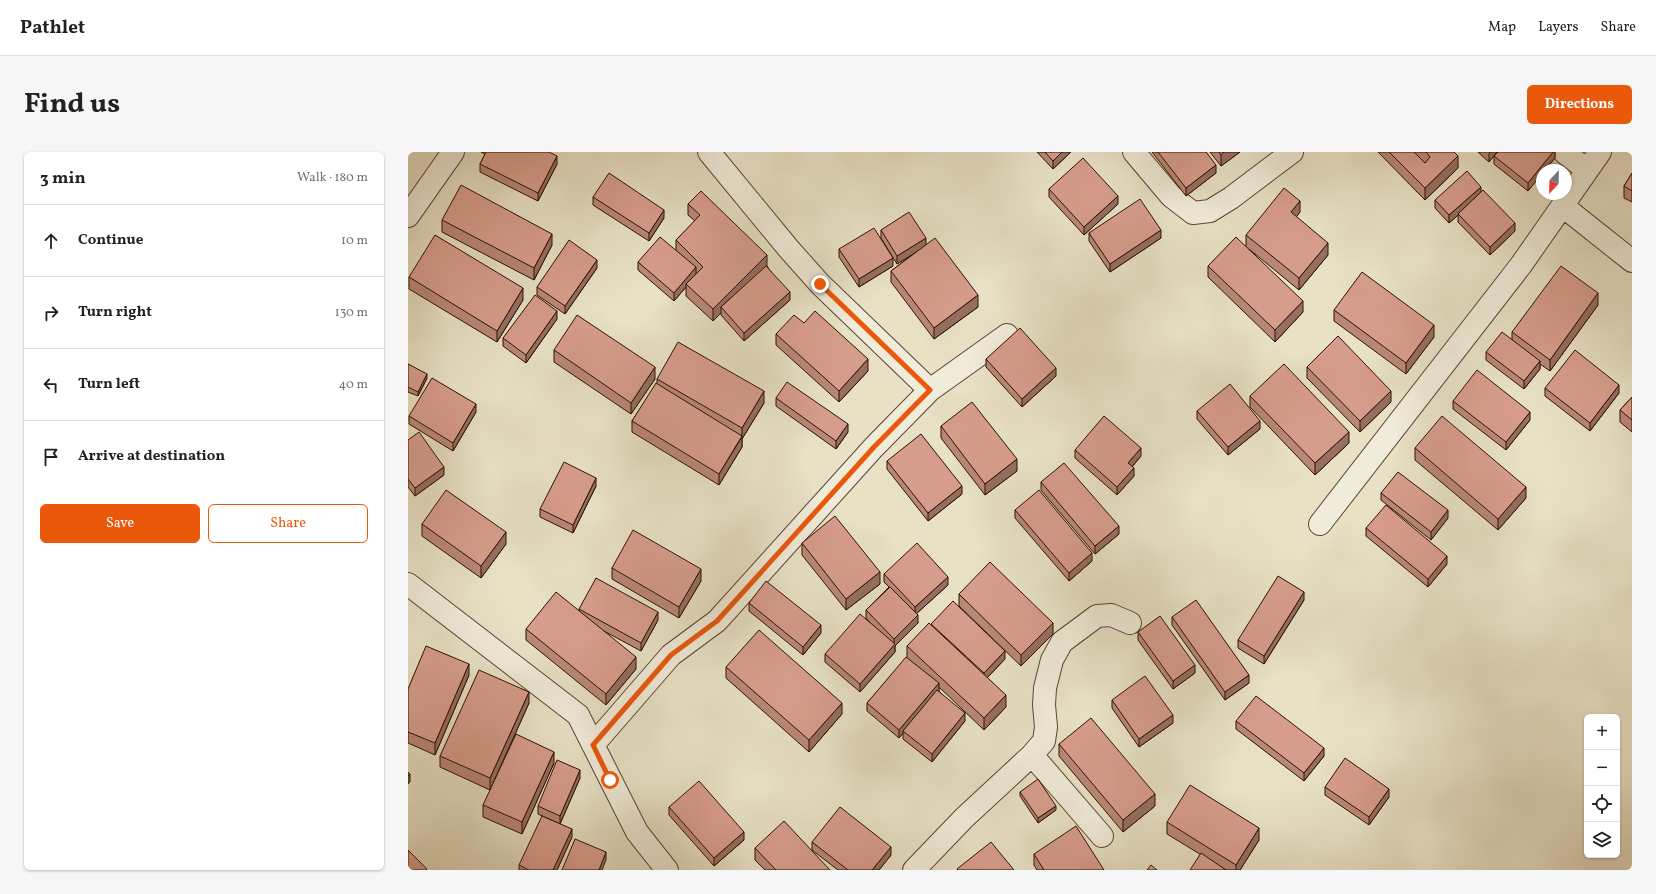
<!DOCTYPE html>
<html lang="en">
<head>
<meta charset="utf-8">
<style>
	:root { --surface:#fff; --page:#f6f6f6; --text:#202124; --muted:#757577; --line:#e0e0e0; --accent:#ea580c }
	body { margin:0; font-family:Vollkorn,serif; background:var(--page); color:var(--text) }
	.controls { position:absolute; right:12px; bottom:12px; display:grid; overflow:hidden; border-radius:6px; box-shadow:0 1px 3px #0004 }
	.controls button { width:36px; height:36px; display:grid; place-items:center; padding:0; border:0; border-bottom:1px solid var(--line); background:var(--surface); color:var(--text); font:20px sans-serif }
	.compass { position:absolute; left:1128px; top:12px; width:36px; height:36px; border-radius:50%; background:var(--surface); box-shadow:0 1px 3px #0004; rotate:202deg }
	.stop { position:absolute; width:12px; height:12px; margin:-9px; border:3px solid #ea580c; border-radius:50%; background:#fff }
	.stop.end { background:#ea580c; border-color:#fff; box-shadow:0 1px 4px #0008 }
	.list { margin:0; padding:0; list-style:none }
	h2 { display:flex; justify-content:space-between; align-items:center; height:52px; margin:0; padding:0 16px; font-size:17px }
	h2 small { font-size:13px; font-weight:400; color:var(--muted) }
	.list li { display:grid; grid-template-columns:26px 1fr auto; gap:12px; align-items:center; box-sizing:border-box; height:72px; padding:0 16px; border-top:1px solid var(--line) }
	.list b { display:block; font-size:15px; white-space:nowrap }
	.list em { font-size:13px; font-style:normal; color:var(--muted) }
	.actions { display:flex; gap:8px; padding:12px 16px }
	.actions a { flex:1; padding:9px 0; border:1px solid var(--accent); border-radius:6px; text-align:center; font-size:14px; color:var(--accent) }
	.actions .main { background:var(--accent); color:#fff }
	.icon { flex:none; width:22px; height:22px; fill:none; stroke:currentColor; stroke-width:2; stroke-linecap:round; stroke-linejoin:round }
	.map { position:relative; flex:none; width:1224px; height:718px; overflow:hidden; border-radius:6px }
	header { display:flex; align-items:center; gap:24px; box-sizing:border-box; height:56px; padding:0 20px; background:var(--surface); border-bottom:1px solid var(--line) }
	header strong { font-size:19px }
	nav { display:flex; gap:22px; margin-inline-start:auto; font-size:14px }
	.intro { display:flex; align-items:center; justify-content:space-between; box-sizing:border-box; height:96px; padding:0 24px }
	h1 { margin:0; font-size:28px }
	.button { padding:10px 18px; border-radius:6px; background:var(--accent); color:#fff; font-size:14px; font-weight:700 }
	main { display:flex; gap:24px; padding:0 24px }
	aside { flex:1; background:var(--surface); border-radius:6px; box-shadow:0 1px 3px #0004 }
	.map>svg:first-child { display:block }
</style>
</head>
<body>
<header>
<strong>Pathlet</strong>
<nav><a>Map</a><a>Layers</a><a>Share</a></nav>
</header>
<div class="intro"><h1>Find us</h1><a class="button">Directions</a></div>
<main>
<aside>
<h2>3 min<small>Walk · 180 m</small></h2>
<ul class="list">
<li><svg class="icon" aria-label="ahead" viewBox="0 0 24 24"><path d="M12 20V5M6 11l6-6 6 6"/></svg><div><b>Continue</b></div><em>10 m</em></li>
<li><svg class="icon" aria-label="right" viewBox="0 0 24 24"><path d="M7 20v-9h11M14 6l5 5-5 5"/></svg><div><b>Turn right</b></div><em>130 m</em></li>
<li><svg class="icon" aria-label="left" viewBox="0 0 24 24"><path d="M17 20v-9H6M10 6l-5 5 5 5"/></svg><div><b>Turn left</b></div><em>40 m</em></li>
<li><svg class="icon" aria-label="arrive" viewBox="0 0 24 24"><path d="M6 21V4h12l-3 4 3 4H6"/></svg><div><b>Arrive at destination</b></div></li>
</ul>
<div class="actions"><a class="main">Save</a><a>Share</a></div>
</aside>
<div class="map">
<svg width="1224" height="718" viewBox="0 0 1224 718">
	<rect width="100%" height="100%" fill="#e8e1c6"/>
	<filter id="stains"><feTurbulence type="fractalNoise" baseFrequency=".005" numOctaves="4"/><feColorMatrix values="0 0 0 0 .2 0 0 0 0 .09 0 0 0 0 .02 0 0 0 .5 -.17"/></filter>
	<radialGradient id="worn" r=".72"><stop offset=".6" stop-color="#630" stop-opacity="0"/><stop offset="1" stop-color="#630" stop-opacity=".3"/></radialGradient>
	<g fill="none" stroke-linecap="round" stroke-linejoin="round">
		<defs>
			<path id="minor" d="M301,0l79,96 32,36 110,106
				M726,0l37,44 22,17 17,-2 21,-13 61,-46
				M1156,0l23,18
				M1156,55l68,54
				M0,64l45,-64
				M912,372l201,-259 79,-113
				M0,432l170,131 59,117 30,38
				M185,593l78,-90 46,-34 157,-174 56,-57 77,-55
				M624,603l70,81
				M506,718l50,-52 68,-63 12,-14 2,-14 -2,-22 1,-17 7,-28 10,-18 35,-26 14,-1 19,8"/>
		</defs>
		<use href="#minor" stroke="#5c4432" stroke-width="24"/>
		<use href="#minor" stroke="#f0ecda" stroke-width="22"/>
	</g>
	<path fill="#b98778" stroke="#2d1001" d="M73,0h68l8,12 -19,37 -58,-29v-8l5,-10z
		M629,0h34l-18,17z
		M744,0h54l10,21 -30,23z
		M802,0h30l-19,14z
		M970,0h36l11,11 -11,-11h40l4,16 -33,32z
		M1070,0h19l-8,10z
		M1147,0v6l-10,12h-3l-14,21 -34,-27v-8z
		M1224,21v29l-8,-4v-12z
		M641,37l69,15 -34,31 -35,-38z
		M1073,41l34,38 -25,24 -32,-33v-7l-9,8 -14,-15v-8z
		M185,45l71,21 -15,23 -56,-36z
		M280,52l79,62 23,34 -46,41 -23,-26v-2l-8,8 -27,-25v-9l-12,14 -36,-31v-8l38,-12v-10l19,-19 -7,-6z
		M892,60l-4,5 32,38 -29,35 -50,-41 54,63 -28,30 -67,-65v-11l38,-20v-11z
		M34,68l110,25 -18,35 -92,-48z
		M473,78l45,15 52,62 -44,32 -43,-57v-11l24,-18 -18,11 -16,-26z
		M681,81l72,5 -51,34 -21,-31z
		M431,97l54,17 -34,21 -20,-30z
		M189,116l-32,46 -28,-19v-8z
		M1,125l114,23 -26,42 -88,-53z
		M1190,153l-48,66 -10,-7v5l-16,20 -38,-29v-8l26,-12v-8z
		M926,158l100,27 -28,37 -72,-53z
		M149,167l-31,44 -23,-17v-8z
		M396,171l64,48 -29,31 -63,-57v-11z
		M146,198l101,29 -24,35 -77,-52z
		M578,207l70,17 -34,31 -36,-40z
		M0,212l19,14 -9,18 -10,-4z
		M899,215l84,35 -31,30 -53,-54z
		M249,227l107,24 -22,36v8l-23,38 -87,-53v-11l25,-38z
		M1137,236l74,5 -29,38 -45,-35z
		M842,244l99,47 -34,32 -65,-68z
		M1224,245v35l-12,-10v-12z
		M368,246l72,34 -12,17 -60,-43z
		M1045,249l77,19 -24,30 -53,-41z
		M789,259l63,18 -32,26 -31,-36z
		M68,260l-23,39 -44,-27v-8z
		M533,274l76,45 -32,24 -44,-57z
		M0,288l36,35 -29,21 -7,-9z
		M1007,296l111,50 -28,32 -83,-70z
		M667,298l66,6 -9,11 2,9 -17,19 -42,-37z
		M479,309l75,33 -34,27 -41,-52z
		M633,330l78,52 -24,20 -54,-64z
		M188,334l-23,47 -33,-16v-8z
		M973,341l67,25 -17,22 -50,-40z
		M607,358l77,51 -23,20 -54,-63z
		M14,372l84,20 -25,34 -59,-42z
		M958,376l81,36 -19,23 -62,-51z
		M394,391l78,41 -34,26 -44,-55z
		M204,416l89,13 -22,37 -67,-39z
		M476,422l64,11 -32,29 2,9 -23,23v6l-35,40 -35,-30v-8l46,-30 -5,-6v-8l23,-23 -5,-5z
		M551,442l94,40 -32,32 -62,-60z
		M896,448l-40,64 -26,-16v-8z
		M341,451l72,30 -18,22 -54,-44z
		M171,457l79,11 -17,31 -39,-21 34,39 -30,36 -80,-65v-11l53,-18z
		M764,465l77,66 -24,17 -53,-75z
		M523,472l74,35 -18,19 19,29 -22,23 -45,-43v4l26,30 -33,41 -29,-23v-6l-4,5 -32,-27v-8l40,-46v-11l24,-21z
		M730,480l57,41 -22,16 -35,-49z
		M318,515l116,47 -33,38 -83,-74z
		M61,523l-34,80 -27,-12v-54z
		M704,548l61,23 -34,24 -27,-39z
		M121,551l-39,87 -50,-23v-11z
		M828,569l88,35 -20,25 -68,-52z
		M651,592l96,62 -32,26 -64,-76z
		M146,611l-32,71 -39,-17v-12z
		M172,626l-20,46 -22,-10v-8z
		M917,635l64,10 -20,28 -44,-30z
		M612,640l36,18 -18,13 -18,-27z
		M261,655l75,33 -30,26 -45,-51z
		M759,670l92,18 -19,30h-14l-59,-36z
		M164,685l-15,33h-38v-5z
		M404,690l79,13 -12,15h-41l-26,-20z
		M347,696l75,22h-65l-10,-10z
		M626,702l70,16h-67l-3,-5z"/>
	<path fill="#966e62" stroke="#2d1001" d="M654,0h9l-18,17v-8z
		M816,0h16l-19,14v-11z
		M1082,0h7l-8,10v-8z
		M1145,0h2v6l-10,12h-3v4l-14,17v-8z
		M149,4v8l-19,37v-8z
		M1050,4v12l-33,32v-12z
		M808,13v8l-30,23v-8z
		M1073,35v8l-32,28v-8z
		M710,44v8l-34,31v-8z
		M892,49v11l-9,12v-12z
		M256,58v8l-15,23v-8z
		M1107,71v8l-25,24v-8z
		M753,78v8l-51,34v-8z
		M144,82v11l-18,35v-12z
		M518,86v8l-29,18v-8z
		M920,91v12l-29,35v-12z
		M359,103v11l-46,41v6l-8,8v-12z
		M485,106v8l-34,21v-8z
		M189,108v8l-32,46v-8z
		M288,115v8l-10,9v3l-12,14v-8z
		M115,136v12l-26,42v-11z
		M382,140v8l-46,41v-8z
		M1190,141v12l-48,66v-11z
		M570,143v12l-44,32v-11z
		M895,149v11l-28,30v-12z
		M149,159v8l-31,44v-8z
		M1026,173v12l-28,37v-11z
		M460,207v12l-29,31v-11z
		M1132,209v8l-16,20v-8z
		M247,215v12l-24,35v-11z
		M648,216v8l-34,31v-8z
		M19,222v4l-9,18v-4z
		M1211,233v8l-29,38v-8z
		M356,239v12l-22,36v8l-23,38v-11l23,-37v-9z
		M983,239v11l-31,30v-11z
		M68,252v8l-23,39v-8z
		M1122,260v8l-24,30v-8z
		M852,269v8l-32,26v-8z
		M440,272v8l-12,17v-8z
		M941,280v11l-34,32v-12z
		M733,296v8l-13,15v-8z
		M609,307v12l-32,24v-11z
		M36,315v8l-29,21v-8z
		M726,316v8l-17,19v-8z
		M188,326v8l-23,47v-8z
		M554,334v8l-34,27v-8z
		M1118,335v11l-28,32v-11z
		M1040,358v8l-17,22v-8z
		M711,374v8l-24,20v-8z
		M98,380v12l-25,34v-12z
		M684,401v8l-23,20v-8z
		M1039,404v8l-19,23v-8z
		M293,417v12l-22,37v-11z
		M472,420v12l-34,26v-11z
		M540,425v8l-33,30v-8z
		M896,440v8l-40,64v-8z
		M250,460v8l-17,31v-8z
		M510,463v8l-23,23v6l-35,40v-8l34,-39v-6z
		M645,471v11l-32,32v-11z
		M413,473v8l-18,22v-8z
		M597,499v8l-21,22v-8z
		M228,505v12l-30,36v-11z
		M61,512v11l-34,80v-12z
		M787,513v8l-22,16v-8z
		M841,523v8l-24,17v-8z
		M531,531v8l-36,40v2l-4,5v-8z
		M121,540v11l-39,87v-12z
		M598,543v12l-22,23v-12z
		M434,551v11l-33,38v-12z
		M557,561v8l-33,41v-8z
		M765,563v8l-34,24v-8z
		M916,596v8l-20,25v-8z
		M146,600v11l-32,71v-12z
		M172,618v8l-20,46v-8z
		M2,622v8l-2,2v-8z
		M981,637v8l-20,28v-8z
		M747,642v12l-32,26v-12z
		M648,654v4l-18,13v-5z
		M851,676v12l-19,30h-4v-5z
		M164,677v8l-15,33h-4z
		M336,680v8l-30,26v-8z
		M483,695v8l-12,15h-7z
		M198,700v8l-4,10h-3z"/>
	<path fill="#d79d8c" stroke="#2d1001" d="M78,0h63l8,4 -19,37 -58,-29z
		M637,0h17l-9,9z
		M750,0h48l10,13 -30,23z
		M811,0h5l-3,3z
		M981,0h25l11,11 5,-6 -4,-5h28l4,4 -33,32z
		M1090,0h55l-25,31 -34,-27z
		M675,6l35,38 -34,31 -35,-38z
		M1059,19l14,16 -32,28 -14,-15z
		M201,21l55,37 -15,23 -56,-36z
		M1224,21v18l-8,-5z
		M53,33l91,49 -18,34 -92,-48z
		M876,36l16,13 -9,11 37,31 -29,35 -53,-43z
		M1075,38l32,33 -25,24 -32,-33z
		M293,39l66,64 -54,54 -27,-25 17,-17 -27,-27 24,-25 -12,-11z
		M732,47l21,31 -51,34 -21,-31z
		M501,60l17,26 -29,18 -16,-26z
		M466,76l19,30 -34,21 -20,-30z
		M27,83l88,53 -26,43 -88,-54z
		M252,85l36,30 -22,26 -36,-31z
		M828,85l67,64 -28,29 -67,-64z
		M527,86l43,57 -44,33 -43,-57z
		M161,88l28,20 -32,46 -28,-19z
		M358,114l24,26 -46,41 -23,-26z
		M1153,114l37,27 -48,67 -38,-28z
		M954,120l72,53 -28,38 -72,-53z
		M127,143l22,16 -31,44 -23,-17z
		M407,159l53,48 -29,32 -63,-57 18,-19 10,8z
		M169,163l78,52 -24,36 -77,-53z
		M612,176l36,40 -34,31 -36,-40z
		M1094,180l38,29 -16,20 -38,-29z
		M930,184l53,55 -31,30 -53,-54z
		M270,190l86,49 -22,37 -85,-49z
		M1167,198l44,35 -29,38 -45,-35z
		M0,212l19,10 -9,18 -10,-5z
		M876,212l65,68 -34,31 -65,-67z
		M1069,218l53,42 -24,30 -53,-41z
		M24,226l44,26 -23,39 -44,-27z
		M379,230l61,42 -12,17 -60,-43z
		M248,231l86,53 -23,38 -87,-53z
		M822,232l30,37 -32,26 -31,-36z
		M1224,245v23l-12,-10z
		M564,250l45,57 -32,25 -44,-58z
		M696,264l37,32 -13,15 6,5 -17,19 -42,-37z
		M1034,264l84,71 -28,32 -83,-71z
		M11,280l25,35 -29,21 -7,-9v-39z
		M513,282l41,52 -34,27 -41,-52z
		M156,310l32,16 -23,47 -33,-16z
		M656,311l55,63 -24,20 -54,-64z
		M990,320l50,38 -17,22 -50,-39z
		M38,338l60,42 -25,34 -59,-42z
		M631,338l53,63 -23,20 -54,-63z
		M978,353l61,51 -19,23 -62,-51z
		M427,364l45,56 -34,27 -44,-56z
		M225,378l68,39 -22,38 -67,-39z
		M509,391l31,34 -33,30 -31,-33z
		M582,410l63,61 -32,32 -62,-61z
		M870,424l26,16 -40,64 -26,-16z
		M188,426l62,34 -17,31 -62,-34z
		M358,429l55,44 -18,22 -54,-44z
		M482,435l28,28 -24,24 -28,-29z
		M148,440l80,65 -30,37 -80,-65z
		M788,448l53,75 -24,17 -53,-75z
		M545,449l52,50 -21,22 -53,-49z
		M452,462l35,30 -35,40 -35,-30z
		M752,464l35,49 -22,16 -35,-49z
		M521,471l77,72 -22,23 -77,-72z
		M351,478l83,73 -33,37 -83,-73z
		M18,494l43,18 -34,79 -27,-11v-43z
		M498,505l33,26 -40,47 -32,-27z
		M71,518l50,22 -39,86 -50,-22z
		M737,524l28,39 -34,24 -27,-39z
		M529,538l28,23 -33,41 -29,-23z
		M848,544l68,52 -20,25 -68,-52z
		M683,566l64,76 -32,26 -64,-76z
		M108,582l38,18 -32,70 -39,-17z
		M937,606l44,31 -20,28 -44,-30z
		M149,608l23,10 -20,46 -22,-10z
		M0,620l2,2 -2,2z
		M630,627l18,27 -18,12 -18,-26z
		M291,629l45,51 -30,26 -45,-51z
		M782,633l69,43 -23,37 -69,-43z
		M432,655l51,40 -19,23h-24l-36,-28z
		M134,664l30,13 -19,41h-24l-10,-5z
		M376,669l46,49h-54l-21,-22z
		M668,674l28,44h-60l-10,-16z
		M167,687l31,13 -7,18h-37z
		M583,690l23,28h-56l-1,-1z
		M0,698l19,19 -1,1h-18z
		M793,701l25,17h-36z
		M743,713l6,5h-10z"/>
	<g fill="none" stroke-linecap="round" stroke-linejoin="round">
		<path stroke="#ea580c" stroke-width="5" d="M202,628l-17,-35 78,-90 46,-34 157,-174 56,-57 -110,-106"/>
	</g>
	<rect width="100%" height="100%" filter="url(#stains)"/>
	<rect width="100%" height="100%" fill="url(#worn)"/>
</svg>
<div class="controls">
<button>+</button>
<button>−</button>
<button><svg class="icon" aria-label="locate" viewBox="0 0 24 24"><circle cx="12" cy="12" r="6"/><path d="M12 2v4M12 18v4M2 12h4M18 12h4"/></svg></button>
<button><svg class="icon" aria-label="layers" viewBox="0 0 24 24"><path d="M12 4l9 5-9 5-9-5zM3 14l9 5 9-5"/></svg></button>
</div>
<svg class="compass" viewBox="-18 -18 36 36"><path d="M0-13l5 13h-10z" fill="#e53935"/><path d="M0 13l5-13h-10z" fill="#757577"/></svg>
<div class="stop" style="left:202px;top:628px"></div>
<div class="stop end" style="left:412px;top:132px"></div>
</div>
</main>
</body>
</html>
